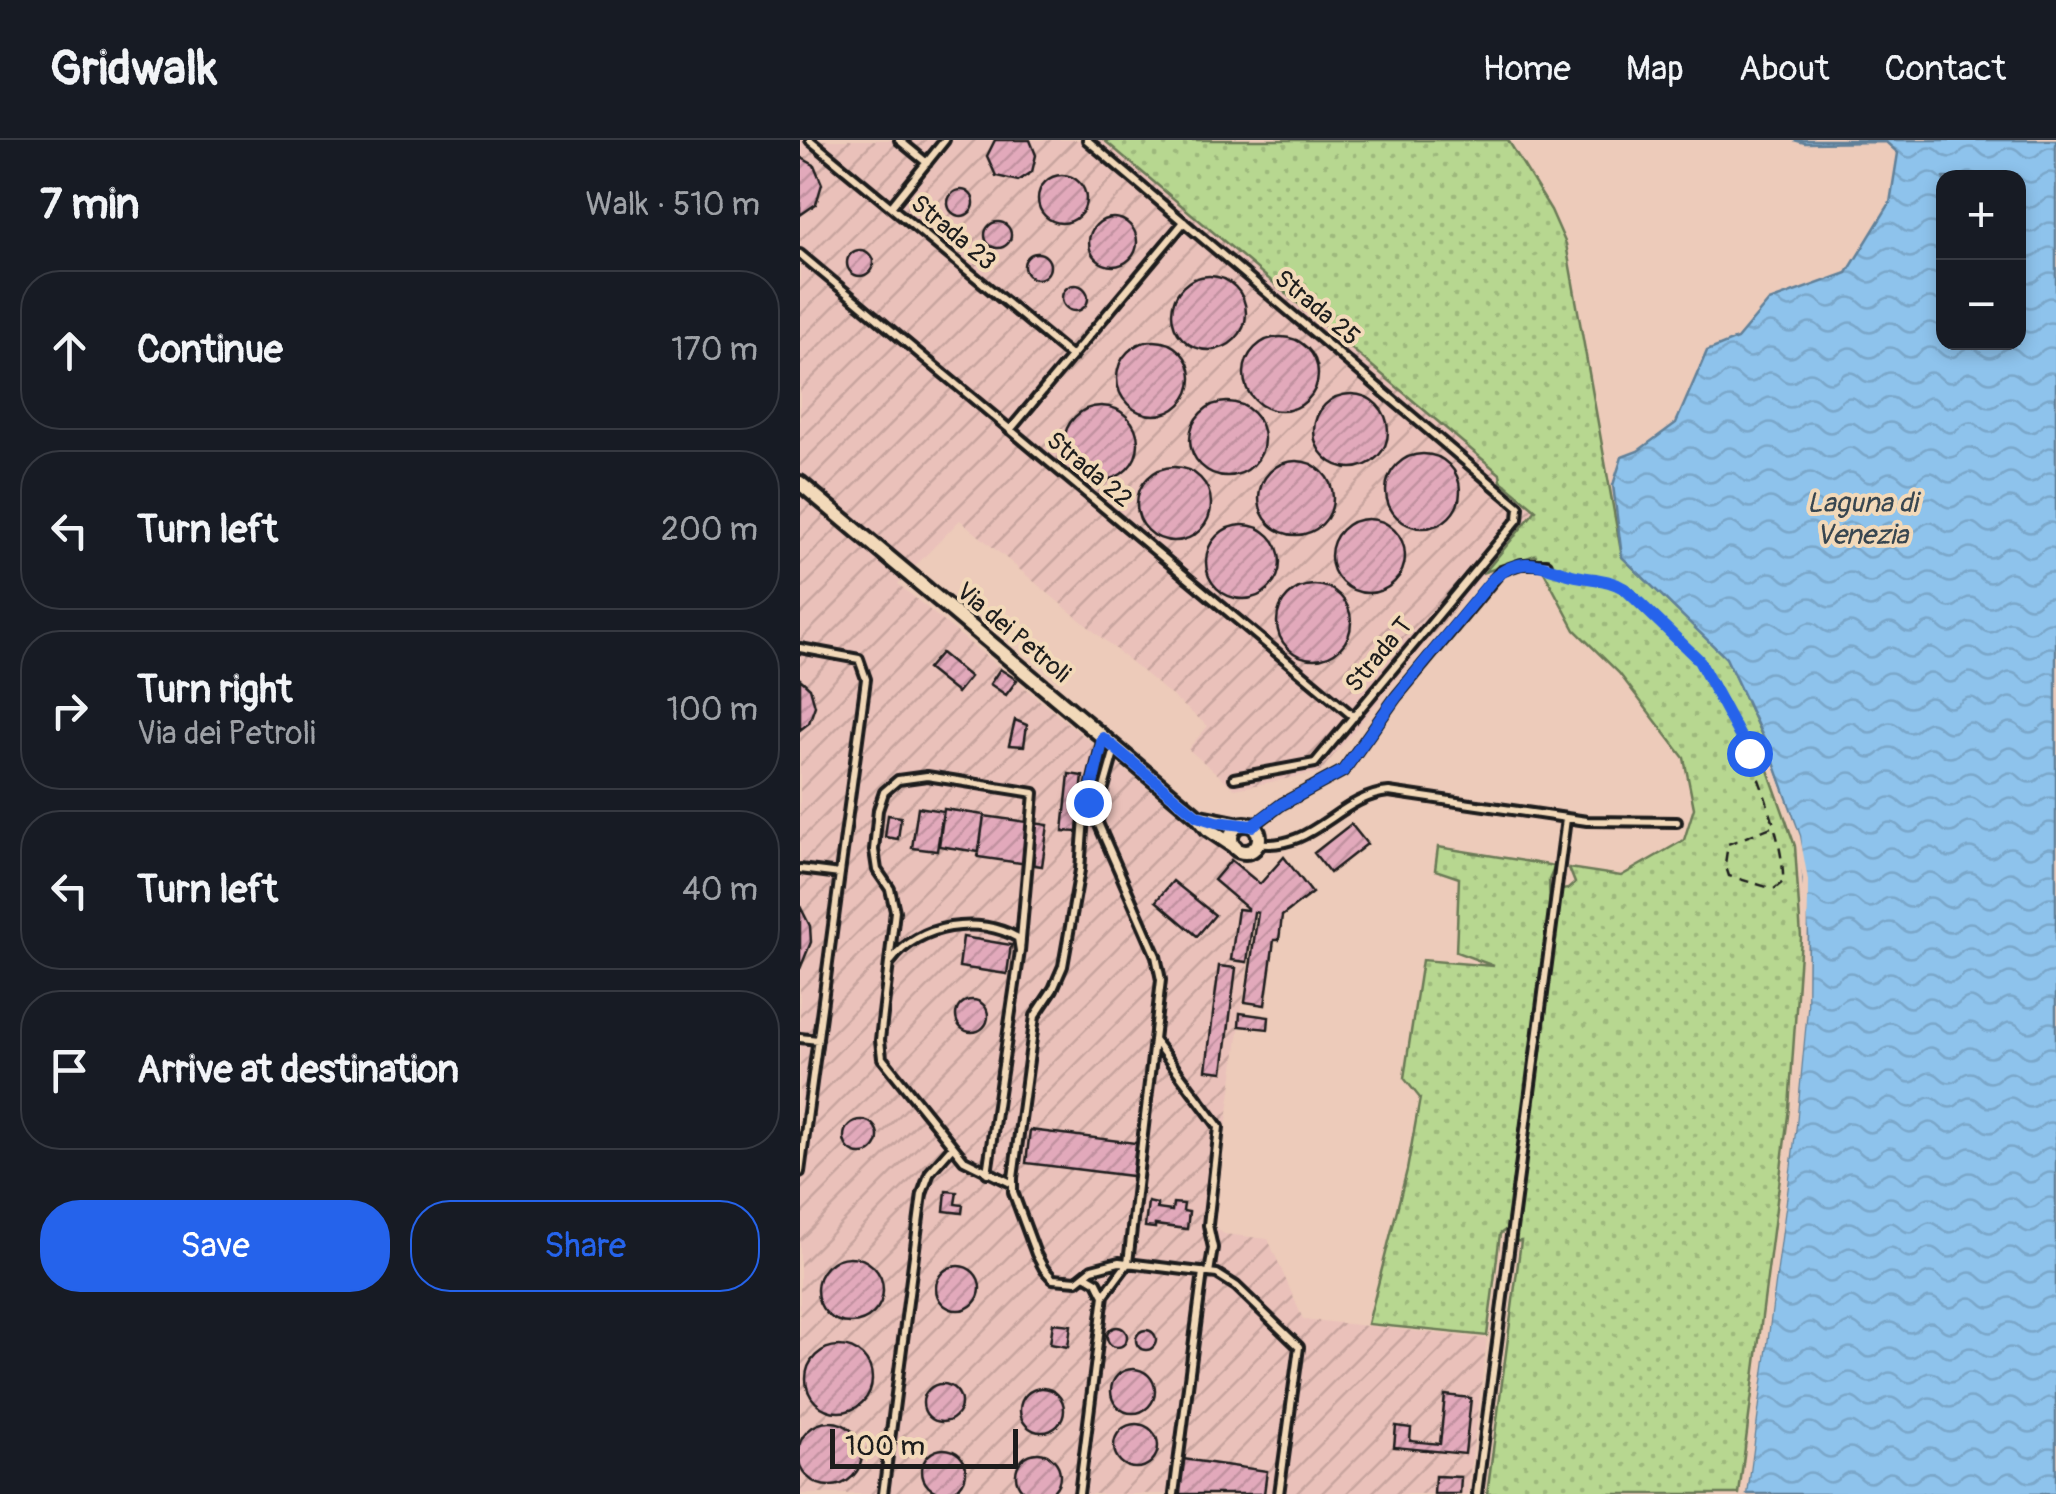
<!DOCTYPE html>
<html lang="en">
<head>
<meta charset="utf-8">
<style>
	:root { --surface:#171b24; --page:#242831; --text:#f1f3f6; --muted:#9ea1a6; --line:#363941; --accent:#2563eb }
	body { margin:0; font-family:Pangolin,sans-serif; background:var(--page); color:var(--text) }
	.controls { position:absolute; right:30px; top:30px; display:grid; overflow:hidden; border-radius:20px; box-shadow:0 5px 15px #0003 }
	.controls button { width:90px; height:90px; display:grid; place-items:center; padding:0; border:0; border-bottom:2px solid var(--line); background:var(--surface); color:var(--text); font:50px sans-serif }
	.scale { position:absolute; left:30px; bottom:25px; width:188px; box-sizing:border-box; padding-left:10px; border:5px solid #1c1c1c; border-top:0; font-size:28px; line-height:35px; white-space:nowrap; color:#1c1c1c; -webkit-text-stroke:8px #f2d9b9; paint-order:stroke }
	.stop { position:absolute; width:30px; height:30px; margin:-22px; border:8px solid #2563eb; border-radius:50%; background:#fff }
	.stop.end { background:#2563eb; border-color:#fff; box-shadow:0 2px 10px #0008 }
	.list { margin:0; padding:0; list-style:none }
	h2 { display:flex; justify-content:space-between; align-items:center; height:130px; margin:0; padding:0 40px; font-size:42px }
	h2 small { font-size:32px; font-weight:400; color:var(--muted) }
	.list li { display:grid; grid-template-columns:65px 1fr auto; gap:30px; align-items:center; box-sizing:border-box; height:160px; margin:0 20px 20px; padding:0 20px; border:2px solid var(--line); border-radius:40px }
	.list b { display:block; font-size:38px; white-space:nowrap }
	.list p { margin:0; font-size:32px; white-space:nowrap; color:var(--muted) }
	.list em { font-size:32px; font-style:normal; color:var(--muted) }
	.actions { display:flex; gap:20px; padding:30px 40px }
	.actions a { flex:1; padding:22px 0; border:2px solid var(--accent); border-radius:40px; text-align:center; font-size:35px; color:var(--accent) }
	.actions .main { background:var(--accent); color:#fff }
	.icon { flex:none; width:55px; height:55px; fill:none; stroke:currentColor; stroke-width:2; stroke-linecap:round; stroke-linejoin:round }
	.map { position:relative; flex:none; width:1256px; height:1354px; overflow:hidden }
	header { display:flex; align-items:center; gap:60px; box-sizing:border-box; height:140px; padding:0 50px; background:var(--surface); border-bottom:2px solid var(--line) }
	header strong { font-size:48px }
	nav { display:flex; gap:55px; margin-inline-start:auto; font-size:35px }
	main { display:flex }
	aside { flex:1; background:var(--surface) }
	.map>svg:first-child { display:block }
</style>
</head>
<body>
<header>
<strong>Gridwalk</strong>
<nav><a>Home</a><a>Map</a><a>About</a><a>Contact</a></nav>
</header>
<main>
<aside>
<h2>7 min<small>Walk · 510 m</small></h2>
<ul class="list">
<li><svg class="icon" aria-label="ahead" viewBox="0 0 24 24"><path d="M12 20V5M6 11l6-6 6 6"/></svg><div><b>Continue</b></div><em>170 m</em></li>
<li><svg class="icon" aria-label="left" viewBox="0 0 24 24"><path d="M17 20v-9H6M10 6l-5 5 5 5"/></svg><div><b>Turn left</b></div><em>200 m</em></li>
<li><svg class="icon" aria-label="right" viewBox="0 0 24 24"><path d="M7 20v-9h11M14 6l5 5-5 5"/></svg><div><b>Turn right</b><p>Via dei Petroli</p></div><em>100 m</em></li>
<li><svg class="icon" aria-label="left" viewBox="0 0 24 24"><path d="M17 20v-9H6M10 6l-5 5 5 5"/></svg><div><b>Turn left</b></div><em>40 m</em></li>
<li><svg class="icon" aria-label="arrive" viewBox="0 0 24 24"><path d="M6 21V4h12l-3 4 3 4H6"/></svg><div><b>Arrive at destination</b></div></li>
</ul>
<div class="actions"><a class="main">Save</a><a>Share</a></div>
</aside>
<div class="map">
<svg width="1256" height="1354" viewBox="0 0 1256 1354">
	<defs>
		<pattern id="industrial-furrows" width="10" height="10" patternUnits="userSpaceOnUse" patternTransform="scale(2.5)"><rect width="10" height="10" fill="#eac1ba"/><path d="M-1 1l2-2M0 10L10 0M9 11l2-2" fill="none" stroke="#c8a59f"/></pattern>
		<pattern id="grass-dots" width="8" height="8" patternUnits="userSpaceOnUse" patternTransform="scale(2.5)"><rect width="8" height="8" fill="#b7d790"/><path d="M2 2h.1M6 6h.1" fill="none" stroke="#9db87c" stroke-width="1.8" stroke-linecap="round"/></pattern>
		<pattern id="water-waves" width="16" height="10" patternUnits="userSpaceOnUse" patternTransform="scale(2.5)"><rect width="16" height="10" fill="#8ec3ec"/><path d="M0 5q4-4 8 0t8 0" fill="none" stroke="#7aa7ca"/></pattern>
		<pattern id="building-hatch" width="6" height="6" patternUnits="userSpaceOnUse" patternTransform="scale(2.5)"><rect width="6" height="6" fill="#e2a9bb"/><path d="M-1 1l2-2M0 6l6-6M5 7l2-2" fill="none" stroke="#c191a0"/></pattern>
	</defs>
	<rect width="100%" height="100%" fill="#edcbba"/>
	<filter id="ink" filterUnits="userSpaceOnUse"><feTurbulence type="fractalNoise" baseFrequency=".01" numOctaves="2"/><feDisplacementMap in="SourceGraphic" scale="20" xChannelSelector="R" yChannelSelector="G"/><feConvolveMatrix kernelMatrix="1 2 1 2 8 2 1 2 1" color-interpolation-filters="sRGB"/></filter>
	<g filter="url(#ink)">
		<path fill="url(#industrial-furrows)" d="M0,0h304l397,334v8l35,29 -216,261 -85,17 -47,-40 20,-23 -248,-206 -62,64 361,296 -46,345 11,9 44,5 35,80 184,20 -20,155h-667z"/>
		<path fill="url(#grass-dots)" stroke="#6a7a56" stroke-width="2.5" d="M304,0h404l43,70 15,34 56,313 104,100 37,81 -5,4 37,104 6,92 -12,170 -50,386h-252l34,-253 -7,1 47,-352 7,-1 7,-6 -6,-15 52,8 63,-36 10,-32 -10,-50 -65,-85 -44,-43 -40,-75 -50,17 51,-62 -35,-29 -1,-7z
			M638,707l117,19 -6,14 1,28 -42,320 -8,6 -13,102 -119,-12 39,-154 13,-72 -16,-20 18,-118 72,6 -38,-14 3,-74 -24,-8z"/>
		<path fill="url(#water-waves)" stroke="#608099" stroke-width="2.5" fill-rule="evenodd" d="M994,0h262v1354h-309l49,-370 11,-116 1,-73 -8,-99 -29,-82 -45,-96 -104,-101 -9,-72 9,-28 16,-6 38,-28 31,-72 30,-12 32,-38 78,-28 43,-70 8,-50 -12,-11 -81,1zM1144,38h74v164h-74z"/>
		<path fill="#edcbba" d="M963,598l37,98 8,44 -1,128 -11,116 -49,370h-5l49,-371 11,-115 1,-128 -8,-43 -36,-96z"/>
		<path fill="url(#building-hatch)" stroke="#1c1c1c" stroke-width="2.5" d="M195,0h35l6,15 -4,17 -14,9 -22,-5 -9,-20z
			M0,17l14,8 8,19 -6,20 -16,11z
			M238 59a24 24 0 1 1 48 0a24 24 0 1 1-48 0Z
			M148 63a13 13 0 1 1 26 0a13 13 0 1 1-26 0Z
			M289 102a24 24 0 1 1 48 0a24 24 0 1 1-48 0Z
			M185 95a13 13 0 1 1 26 0a13 13 0 1 1-26 0Z
			M47 123a13 13 0 1 1 26 0a13 13 0 1 1-26 0Z
			M224 126a13 13 0 1 1 26 0a13 13 0 1 1-26 0Z
			M372 173a37 37 0 1 1 74 0a37 37 0 1 1-74 0Z
			M262 158a13 13 0 1 1 26 0a13 13 0 1 1-26 0Z
			M444 234a37 37 0 1 1 74 0a37 37 0 1 1-74 0Z
			M317 238a37 37 0 1 1 74 0a37 37 0 1 1-74 0Z
			M514 291a37 37 0 1 1 74 0a37 37 0 1 1-74 0Z
			M390 299a37 37 0 1 1 74 0a37 37 0 1 1-74 0Z
			M264 303a37 37 0 1 1 74 0a37 37 0 1 1-74 0Z
			M586 351a37 37 0 1 1 74 0a37 37 0 1 1-74 0Z
			M459 358a37 37 0 1 1 74 0a37 37 0 1 1-74 0Z
			M337 364a37 37 0 1 1 74 0a37 37 0 1 1-74 0Z
			M531 416a37 37 0 1 1 74 0a37 37 0 1 1-74 0Z
			M406 422a37 37 0 1 1 74 0a37 37 0 1 1-74 0Z
			M477 482a37 37 0 1 1 74 0a37 37 0 1 1-74 0Z
			M141,513l29,24 -13,16 -30,-24z
			M200,529l17,11 -11,15 -16,-11z
			M0,539l10,9 5,18 -6,17 -9,7z
			M215,580l12,5 -3,21 -15,-1z
			M269,634l14,2 -6,56 -14,-1z
			M118,667l25,4 -6,40 -25,-3z
			M144,669l40,6 -5,37 -40,-6z
			M88,675l13,2 -3,22 -13,-2z
			M184,676l64,9 -6,41 -64,-9z
			M551,684l16,20 -37,29 -16,-20z
			M484,717l28,36 -30,23 -3,24h-5l-9,65 -20,-3 13,-89 -4,-1 -7,50 -16,-2 7,-51 9,1v-2l-33,-28 17,-20 29,24z
			M373,741l42,34 -18,21 -41,-35z
			M0,766l10,20 1,16 -11,27z
			M163,797l48,8 -4,29 -48,-7z
			M419,826l17,2 -13,104 -17,-2z
			M156 876a16 16 0 1 1 32 0a16 16 0 1 1-32 0Z
			M440,873l29,4 -1,12 -29,-3z
			M44 997a17 17 0 1 1 34 0a17 17 0 1 1-34 0Z
			M230,990l114,14 -4,33 -114,-14z
			M146,1051l11,1 -2,12 8,1 -1,8 -18,-2z
			M348,1062l9,2v5l15,2 1,-8 11,1 -1,7 6,1 -2,17 -32,-4v3l-10,-1z
			M17 1150a33 33 0 1 1 66 0a33 33 0 1 1-66 0Z
			M136 1148a22 22 0 1 1 44 0a22 22 0 1 1-44 0Z
			M253,1183l18,2 -3,22 -18,-3z
			M307 1197a10 10 0 1 1 20 0a10 10 0 1 1-20 0Z
			M336 1200a10 10 0 1 1 20 0a10 10 0 1 1-20 0Z
			M6 1239a33 33 0 1 1 66 0a33 33 0 1 1-66 0Z
			M311 1251a22 22 0 1 1 44 0a22 22 0 1 1-44 0Z
			M123 1263a19 19 0 1 1 38 0a19 19 0 1 1-38 0Z
			M220 1270a22 22 0 1 1 44 0a22 22 0 1 1-44 0Z
			M645,1255l26,3 -6,56 -71,-7 2,-21 15,2 -1,13 30,3z
			M-2 1314a32 32 0 1 1 64 0a32 32 0 1 1-64 0Z
			M314 1306a22 22 0 1 1 44 0a22 22 0 1 1-44 0Z
			M122 1331a22 22 0 1 1 44 0a22 22 0 1 1-44 0Z
			M216 1335a22 22 0 1 1 44 0a22 22 0 1 1-44 0Z
			M383,1319l84,12 -3,23h-85z
			M635,1336l26,1 -1,17h-26z"/>
		<g fill="none" stroke-linecap="round" stroke-linejoin="round">
			<defs>
				<path id="lane" d="M10,0l262,217
					M99,0l28,23
					M287,0l432,367 -1,12 -203,244 -81,15
					M91,67l54,-67
					M0,114l554,463
					M210,290l174,-208
					M0,508l59,11 7,20 -66,493
					M303,597l-19,80 -4,53 -17,96 -10,23 -18,27 -22,162v14l23,62 8,15 9,10 24,2 15,-12 27,-7 98,12 19,12 63,61 -20,147
					M453,686l29,-22 61,-33 53,-74 105,-126 20,-7h26
					M458,703c54,9 81,-47 131,-51l198,29 90,1
					M0,729l40,5
					M91,821c27,-37 89,-46 127,-23l2,13 -33,222
					M0,898l18,2
					M354,900l65,87 -11,98 5,23 -4,25
					M213,1044l-49,-24 -82,-102 -2,-18 15,-129 -5,-22 -13,-19 -3,-20 4,-40 6,-18 14,-12 29,-4 107,17 -14,158
					M285,1135l12,7 6,12
					M83,1354l39,-300 8,-22 22,-25
					M279,1354l25,-199 24,-32 33,-283 -5,-24 -58,-133 2,-21 15,-53
					M374,1354l29,-222
					M677,1354l89,-675"/>
				<path id="street" d="M0,343l397,333 11,13 27,18
					M400,677l40,8
					M431 698a14 14 0 1 1 28 0a14 14 0 1 1-28 0Z"/>
			</defs>
			<use href="#lane" stroke="#1c1c1c" stroke-width="14"/>
			<use href="#street" stroke="#1c1c1c" stroke-width="20"/>
			<path stroke="#1c1c1c" stroke-width="2.5" stroke-dasharray="10 8" stroke-linecap="butt" d="M758,429c22,10 46,7 67,20 24,23 52,45 73,70 33,40 88,172 85,223l-9,7 -45,-13 -4,-12 3,-20 46,-18"/>
			<use href="#lane" stroke="#f2d9b9" stroke-width="6"/>
			<use href="#street" stroke="#f2d9b9" stroke-width="12"/>
		</g>
	</g>
	<g fill="none" stroke-linecap="round" stroke-linejoin="round" filter="url(#ink)">
		<path stroke="#2563eb" stroke-width="12" d="M288,662l15,-64 94,78 19,6 36,4 30,-22 61,-33 53,-74 96,-117c29,-27 48,-14 80,-5 19,5 36,3 53,14l73,70 51,94"/>
	</g>
	<g text-anchor="middle" dominant-baseline="central" stroke-width="8" stroke-linejoin="round" paint-order="stroke">
		<g font-size="25" fill="#1c1c1c" stroke="#f2d9b9">
			<text transform="translate(153 93) rotate(40)">Strada 23</text>
			<text transform="translate(517 168) rotate(40)">Strada 25</text>
			<text transform="translate(289 330) rotate(40)">Strada 22</text>
			<text transform="translate(213 493) rotate(40)">Via dei Petroli</text>
			<text transform="translate(579 515) rotate(-50)">Strada T</text>
		</g>
		<g font-size="28" font-style="italic" fill="#384650" stroke="#f2d9b9">
			<text x="1062" y="363">Laguna di<tspan x="1062" dy="32">Venezia</tspan></text>
		</g>
	</g>
</svg>
<div class="controls">
<button>+</button>
<button>−</button>
</div>
<div class="scale">100 m</div>
<div class="stop" style="left:949px;top:613px"></div>
<div class="stop end" style="left:288px;top:662px"></div>
</div>
</main>
</body>
</html>
